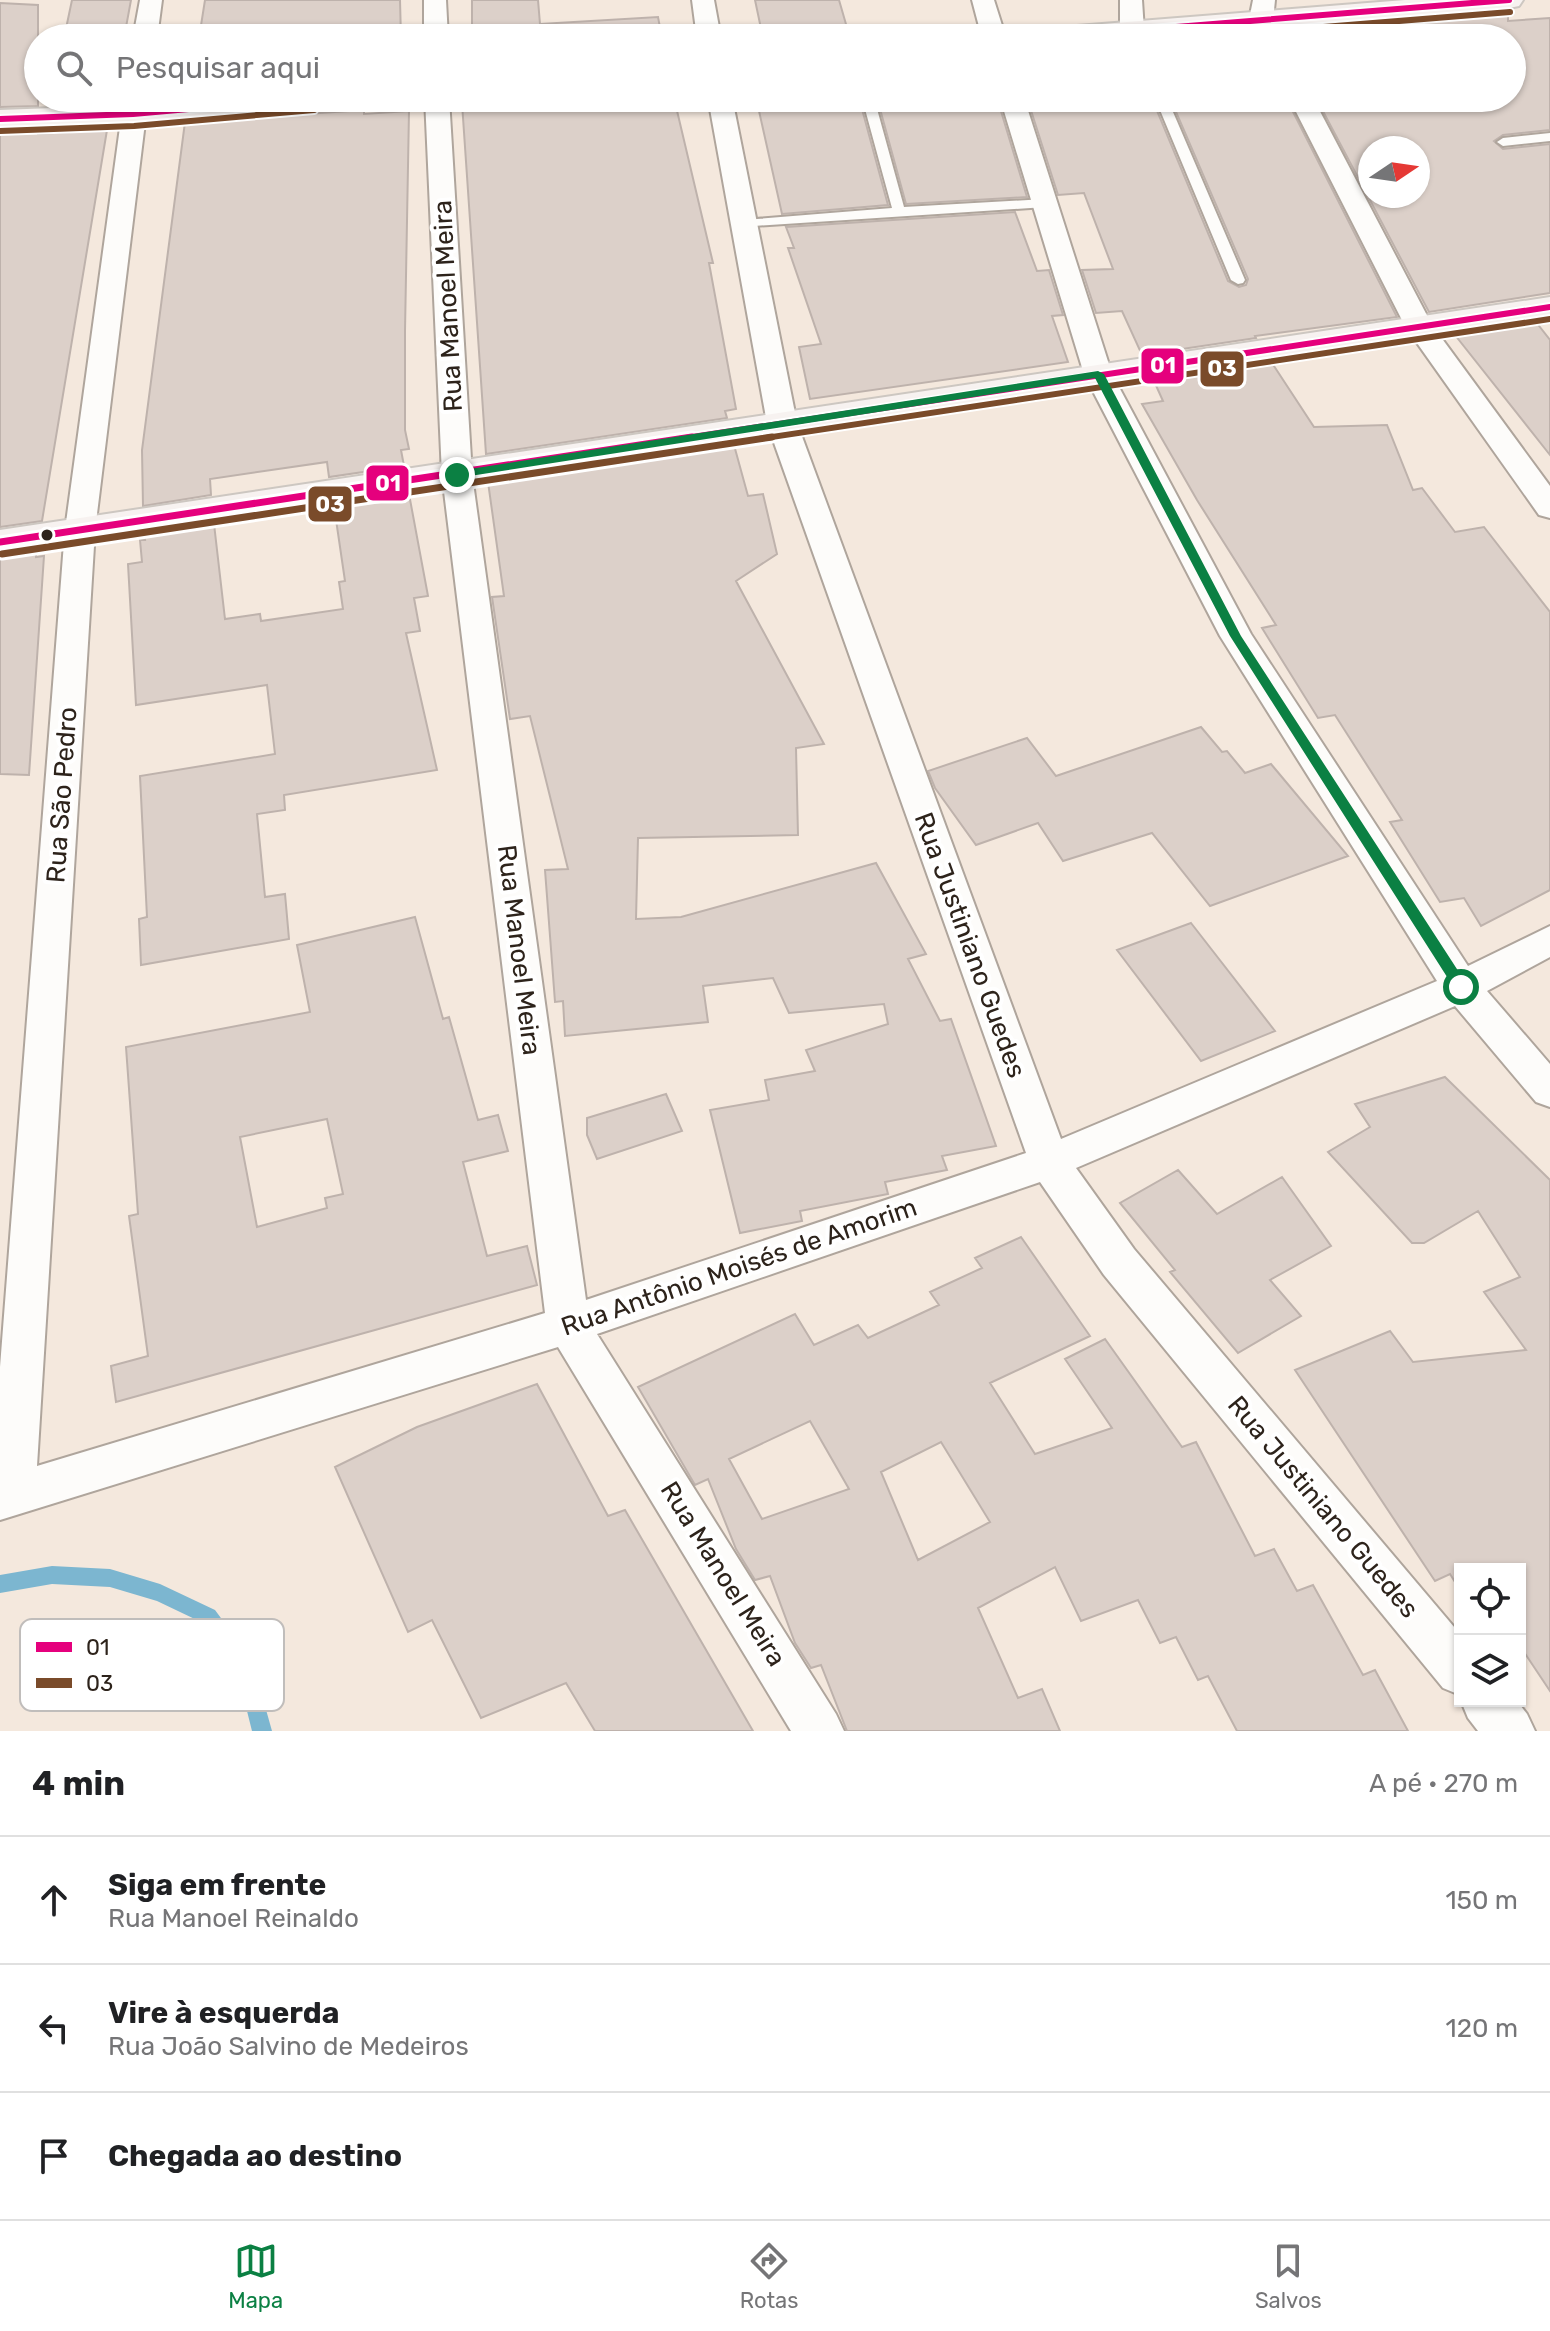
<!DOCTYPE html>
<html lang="pt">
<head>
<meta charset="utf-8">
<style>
	:root { --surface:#fff; --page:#f2f2f2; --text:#202124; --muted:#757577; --line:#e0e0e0; --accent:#0b8043 }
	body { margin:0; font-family:Rubik,sans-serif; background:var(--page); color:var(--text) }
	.controls { position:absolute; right:24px; bottom:24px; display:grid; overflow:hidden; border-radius:0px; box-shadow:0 2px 6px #0004 }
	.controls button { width:72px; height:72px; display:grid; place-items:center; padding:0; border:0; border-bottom:2px solid var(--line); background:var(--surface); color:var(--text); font:40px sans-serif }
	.compass { position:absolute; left:1358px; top:136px; width:72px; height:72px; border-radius:50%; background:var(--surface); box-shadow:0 2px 6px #0004; rotate:77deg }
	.stop { position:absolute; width:24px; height:24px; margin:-18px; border:6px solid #0b8043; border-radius:50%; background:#fff }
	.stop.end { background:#0b8043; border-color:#fff; box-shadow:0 2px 8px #0008 }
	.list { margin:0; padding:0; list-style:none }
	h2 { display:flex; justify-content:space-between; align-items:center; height:104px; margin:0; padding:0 32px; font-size:34px }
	h2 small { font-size:26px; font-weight:400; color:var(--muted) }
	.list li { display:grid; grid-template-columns:52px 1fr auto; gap:24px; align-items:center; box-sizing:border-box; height:128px; padding:0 32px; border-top:2px solid var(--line) }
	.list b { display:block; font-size:30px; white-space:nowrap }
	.list p { margin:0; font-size:26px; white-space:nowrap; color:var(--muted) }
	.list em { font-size:26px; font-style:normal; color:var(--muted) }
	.icon { flex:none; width:44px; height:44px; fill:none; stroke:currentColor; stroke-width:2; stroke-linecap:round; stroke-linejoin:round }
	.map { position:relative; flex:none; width:1550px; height:1731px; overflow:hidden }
	.search { position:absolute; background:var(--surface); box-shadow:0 2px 6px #0004; left:24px; right:24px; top:24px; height:88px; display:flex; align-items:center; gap:20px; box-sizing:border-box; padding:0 28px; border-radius:44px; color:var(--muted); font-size:30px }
	.sheet { height:488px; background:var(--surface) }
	nav { display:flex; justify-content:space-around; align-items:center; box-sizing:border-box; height:112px; border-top:2px solid var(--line); background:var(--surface); font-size:22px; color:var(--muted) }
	nav a { display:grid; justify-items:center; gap:4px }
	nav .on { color:var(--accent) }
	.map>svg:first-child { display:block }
</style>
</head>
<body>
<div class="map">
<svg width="1550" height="1731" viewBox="0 0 1550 1731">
	<rect width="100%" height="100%" fill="#f4e8dd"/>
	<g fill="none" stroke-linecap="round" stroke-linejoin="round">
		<path fill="#7cb6d0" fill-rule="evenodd" d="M52,1566l58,3 50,15 55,26 37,50 20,71h-20l-15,-60 -36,-49 -44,-21 -47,-14 -58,-3 -52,9v-18z"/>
	</g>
	<path fill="#dcd0c9" stroke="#beb2ac" stroke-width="2" fill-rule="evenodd" d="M72,0h59l-7,38h-60z
		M205,0h195l1,38h-202z
		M472,0h66l2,24 118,-7 4,21h-190z
		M755,0h84l11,38h-87z
		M0,3l38,2v101l-38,1z
		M1508,11v10l42,-3v112l-47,5 -9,6 9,8 47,-5v149l-121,19 -113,-214h196v-60h-207l-5,-10zM1370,148h48v48h-48z
		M472,98h202l39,165h-4l27,146 -11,2 2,7 -241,36 -24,-351h10z
		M777,98h82l29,107 -106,9 -25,-112 20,-2z
		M877,98h120l30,99 -121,7z
		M1027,98h121l3,7 2,-4 75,180 11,6 7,-2 2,-6 -78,-181h116l111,219 -142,19 1,2 -114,17 -20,-44 -26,2 -14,-43 31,-1 -29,-76 -26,2z
		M364,110v4l45,-3 -4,220v99l4,19 -8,1 3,16 -75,11 -2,-15 -117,17 1,16 -68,11 -1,-56 43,-328z
		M38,130v4l69,-4 -65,391 -42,6v-396z
		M1015,212l22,59 12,-1 14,45 -11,1 16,46 -258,37 -11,-52 22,-3 -33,-96h6l-8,-21z
		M1536,322l14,18v115l-95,-120z
		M1272,363l42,64 73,-2 26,65 9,-2 33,44 29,-5 66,85v278l-69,36 -17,-28 -24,4 -50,-80 12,-2 -67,-105 -17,3 -56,-90 14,-3 -79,-125 -55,-96 21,-3 -9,-20z
		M734,445l14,51 15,-2 14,60 -41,27 88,163 -28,4 2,87 -160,3 -2,81 45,-2 195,-54 50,91 -18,5 32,62 11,-2 45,127 -54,10 5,14 -62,12 3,12 -88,17 2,10 -62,12 -30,-123 59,-10 -4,-20 50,-9 -9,-21 82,-26 -4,-20 -95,9 -16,-35 -70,8 5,36 -143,14 -2,-35 -8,1 -10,-132 23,-1 -38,-153 -20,3 -18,-122 12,-1 -16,-114z
		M409,494l19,102 -14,2 6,33 -14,2 31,137 -153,25 1,15 -28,4 8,83 20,-3 4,45 -148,26 -2,-46 8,-2 -7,-141 135,-22 -8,-69 -131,20 -8,-141 14,-2 -2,-22h5l-1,-5 70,-11 11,95 35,-5 1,7 82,-12 -4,-27 6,-1 -11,-75z
		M36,551v6l8,-1 -15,219 -29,-1v-217z
		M1201,727l21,25 5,-1 18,22 26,-9 77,92 -138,50 -58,-73 -89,28 -25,-38 -62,22 -41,-57 -7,-17 99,-33 29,38z
		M415,917l28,102 6,-2 29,103 20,-5 10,36 -45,11 24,94 40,-10 10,39 -421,117 -5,-36 37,-10 -19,-140 9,-2 -12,-167 184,-35 -13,-67zM327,1119l16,75 -18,4 2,10 -70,19 -17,-90z
		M1191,923l84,108 -74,30 -84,-111z
		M1445,1077l105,103v511l-30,-45v-77h-60v21l-10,-16 -15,7 -140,-211 95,-39 23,31 113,-12 -42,-58 36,-15 -42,-66 -54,32h-12l-84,-91 42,-25 -15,-23z
		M666,1094l16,37 -85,28 -10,-24v-17z
		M1178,1170l39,44 65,-37 49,69 -61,34 31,36 -63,37 -68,-81 5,-2 -55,-67z
		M1021,1237l69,99 -100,47 45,71 77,-26 -47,-69 40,-20 77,108 14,-5 59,114 19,-7 23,42 16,-6 50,90 12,-5 33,61h-171l-29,-55 -10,4 -22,-43 -16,6 -22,-43 -57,21 -26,-54 -77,41 40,90 24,-9 18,42h-213l-26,-66 -10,3 -16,-25 -25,-67 -15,4 -19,-31 -28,-70 -13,6 -57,-98 157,-73 19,31 44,-20 10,13 71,-33 -9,-13 52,-24 -7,-10zM810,1421l39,68 -87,30 -33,-60zM941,1442l49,80 -72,38 -37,-88z
		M537,1384l71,132 17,-6 128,221h-158l-29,-48 -85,35 -49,-98 -24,12 -73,-165 82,-40z"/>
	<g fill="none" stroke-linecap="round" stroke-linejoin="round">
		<defs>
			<path id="service" d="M862,98h12l30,109 141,-8 6,4 -6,4 -306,20 -2,-3 7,-4 148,-12z
				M1155,98h12l78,182 -2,3 -5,1 -7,-4z
				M1550,133v8l-47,5 -6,-4 6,-4z"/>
			<path id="minor" d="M140,0h22l-5,38h-24z
				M424,0h22l2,38h-24z
				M692,0h22l7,38h-24z
				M972,0h22l12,38h-24z
				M1120,0h22l2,31 -4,5h-16l-4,-5z
				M1253,0h22l-2,20 9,18h-24l-9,-18z
				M124,98h24l-53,432 -58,936 508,-153 -103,-838 -17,-377h24l23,377 114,825 440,-147 -259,-730 -59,-325h24l65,325 264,716 376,-158 -217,-345 -136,-262 -84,-276h24l88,276 139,260 217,332 82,-40v31l-63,34 63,73v43l-14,-5 -81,-96 -379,162 58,81 326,385v61l-17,-7 -339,-413 -64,-93 -443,152 239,380 8,17h-53l-233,-384 -558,173v-153l65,-837z
				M1289,98h24l119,227 118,161v32l-11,-3 -134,-189z
				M1461,1701h56l10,13 8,17h-57l-10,-13z"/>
			<path id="primary" d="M1405,0h118l-4,6 -10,2 -364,30h-120l4,-6 10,-3z
				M212,98h116l-4,6 -11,3 -180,16 -133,5v-18l133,-5z
				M1550,297v20l-1550,237v-24z"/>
		</defs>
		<use href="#service" stroke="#afa59c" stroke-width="4"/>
		<use href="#minor" stroke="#afa59c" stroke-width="4"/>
		<use href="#primary" stroke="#cdc7c1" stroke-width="4"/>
		<use href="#service" fill="#fdfcfa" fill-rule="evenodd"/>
		<use href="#minor" fill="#fdfcfa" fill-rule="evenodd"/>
		<use href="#primary" fill="#f7f2f0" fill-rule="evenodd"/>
		<defs>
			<path id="bus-1-far1" d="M1039,38l470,-38
				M0,119l133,-5 180,-16
				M679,439l871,-132"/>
			<path id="bus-1" d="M0,542l692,-105"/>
			<path id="bus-2-far1" d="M1188,38l322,-26
				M0,131l134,-5 180,-16
				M759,439l791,-120"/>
			<path id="bus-2" d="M2,554l770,-117"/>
		</defs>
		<use href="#bus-1-far1" stroke="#fff" stroke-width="10"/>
		<use href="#bus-1" stroke="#fff" stroke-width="13"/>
		<use href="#bus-2-far1" stroke="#fff" stroke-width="10"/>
		<use href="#bus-2" stroke="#fff" stroke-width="13"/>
		<use href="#bus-1-far1" stroke="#e5007d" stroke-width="6"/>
		<use href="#bus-1" stroke="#e5007d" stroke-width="7"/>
		<use href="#bus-2-far1" stroke="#7a4b2a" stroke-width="6"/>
		<use href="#bus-2" stroke="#7a4b2a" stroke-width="7"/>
	</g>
	<path fill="#0b8043" d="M1098,371l6,3 137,262 225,347v8h-10l-226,-355 -135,-258 -638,100 -5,-3 5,-4z"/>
	<circle fill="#2d231b" stroke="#fff" stroke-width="3" cx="47" cy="535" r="7"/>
	<g text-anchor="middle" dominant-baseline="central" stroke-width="8" stroke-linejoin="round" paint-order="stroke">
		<g font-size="26" fill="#2d231b" stroke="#fff">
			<text transform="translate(448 306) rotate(-93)">Rua Manoel Meira</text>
			<text transform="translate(62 795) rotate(-86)">Rua São Pedro</text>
			<text transform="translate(970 945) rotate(70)">Rua Justiniano Guedes</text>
			<text transform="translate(519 950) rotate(83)">Rua Manoel Meira</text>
			<text transform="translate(739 1267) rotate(-19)">Rua Antônio Moisés de Amorim</text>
			<text transform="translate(1323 1507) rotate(50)">Rua Justiniano Guedes</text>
			<text transform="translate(723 1574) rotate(58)">Rua Manoel Meira</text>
		</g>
	</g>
	<rect x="20" y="1619" width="264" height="92" rx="12" fill="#fff" stroke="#c0bdbb" stroke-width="2"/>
	<rect x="36" y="1642" width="36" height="10" fill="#e5007d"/>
	<rect x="36" y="1678" width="36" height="10" fill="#7a4b2a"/>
	<g font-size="22" fill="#2d231b">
		<text x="86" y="1655">01</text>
		<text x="86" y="1691">03</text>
	</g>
	<g stroke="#fff" stroke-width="3">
		<rect x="1140" y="347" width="45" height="38" rx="8" fill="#e5007d"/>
		<rect x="1199" y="350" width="46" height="38" rx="8" fill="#7a4b2a"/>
		<rect x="365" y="464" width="45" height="38" rx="8" fill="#e5007d"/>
		<rect x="307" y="485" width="46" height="38" rx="8" fill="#7a4b2a"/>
	</g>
	<g font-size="22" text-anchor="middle" font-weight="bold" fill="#fff">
		<text x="1163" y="373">01</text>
		<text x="1222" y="376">03</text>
		<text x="388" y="491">01</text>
		<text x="330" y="512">03</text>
	</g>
</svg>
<div class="controls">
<button><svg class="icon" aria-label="locate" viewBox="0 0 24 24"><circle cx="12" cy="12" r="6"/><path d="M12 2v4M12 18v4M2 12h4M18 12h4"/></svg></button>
<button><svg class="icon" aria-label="layers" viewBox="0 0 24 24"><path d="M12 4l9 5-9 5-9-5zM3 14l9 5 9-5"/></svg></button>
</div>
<svg class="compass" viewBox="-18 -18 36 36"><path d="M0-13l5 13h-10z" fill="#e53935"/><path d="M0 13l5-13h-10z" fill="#757577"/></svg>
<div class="stop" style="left:1461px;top:987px"></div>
<div class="stop end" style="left:457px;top:475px"></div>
<div class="search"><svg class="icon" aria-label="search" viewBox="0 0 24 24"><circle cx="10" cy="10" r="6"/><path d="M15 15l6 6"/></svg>Pesquisar aqui</div>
</div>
<section class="sheet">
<h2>4 min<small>A pé · 270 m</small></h2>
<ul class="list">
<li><svg class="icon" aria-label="ahead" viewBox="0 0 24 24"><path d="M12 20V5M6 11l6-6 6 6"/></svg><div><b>Siga em frente</b><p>Rua Manoel Reinaldo</p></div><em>150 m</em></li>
<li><svg class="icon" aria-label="left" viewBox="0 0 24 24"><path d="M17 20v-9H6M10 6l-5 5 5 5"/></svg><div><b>Vire à esquerda</b><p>Rua João Salvino de Medeiros</p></div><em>120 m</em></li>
<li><svg class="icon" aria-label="arrive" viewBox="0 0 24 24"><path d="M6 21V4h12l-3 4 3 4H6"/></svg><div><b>Chegada ao destino</b></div></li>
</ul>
</section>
<nav>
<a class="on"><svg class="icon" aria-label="map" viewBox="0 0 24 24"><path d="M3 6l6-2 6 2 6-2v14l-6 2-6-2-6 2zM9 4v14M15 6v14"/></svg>Mapa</a>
<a><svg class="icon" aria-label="directions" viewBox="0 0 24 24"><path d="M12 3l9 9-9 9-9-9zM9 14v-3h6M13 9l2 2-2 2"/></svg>Rotas</a>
<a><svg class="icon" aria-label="saved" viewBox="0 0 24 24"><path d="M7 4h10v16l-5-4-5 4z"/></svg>Salvos</a>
</nav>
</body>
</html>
